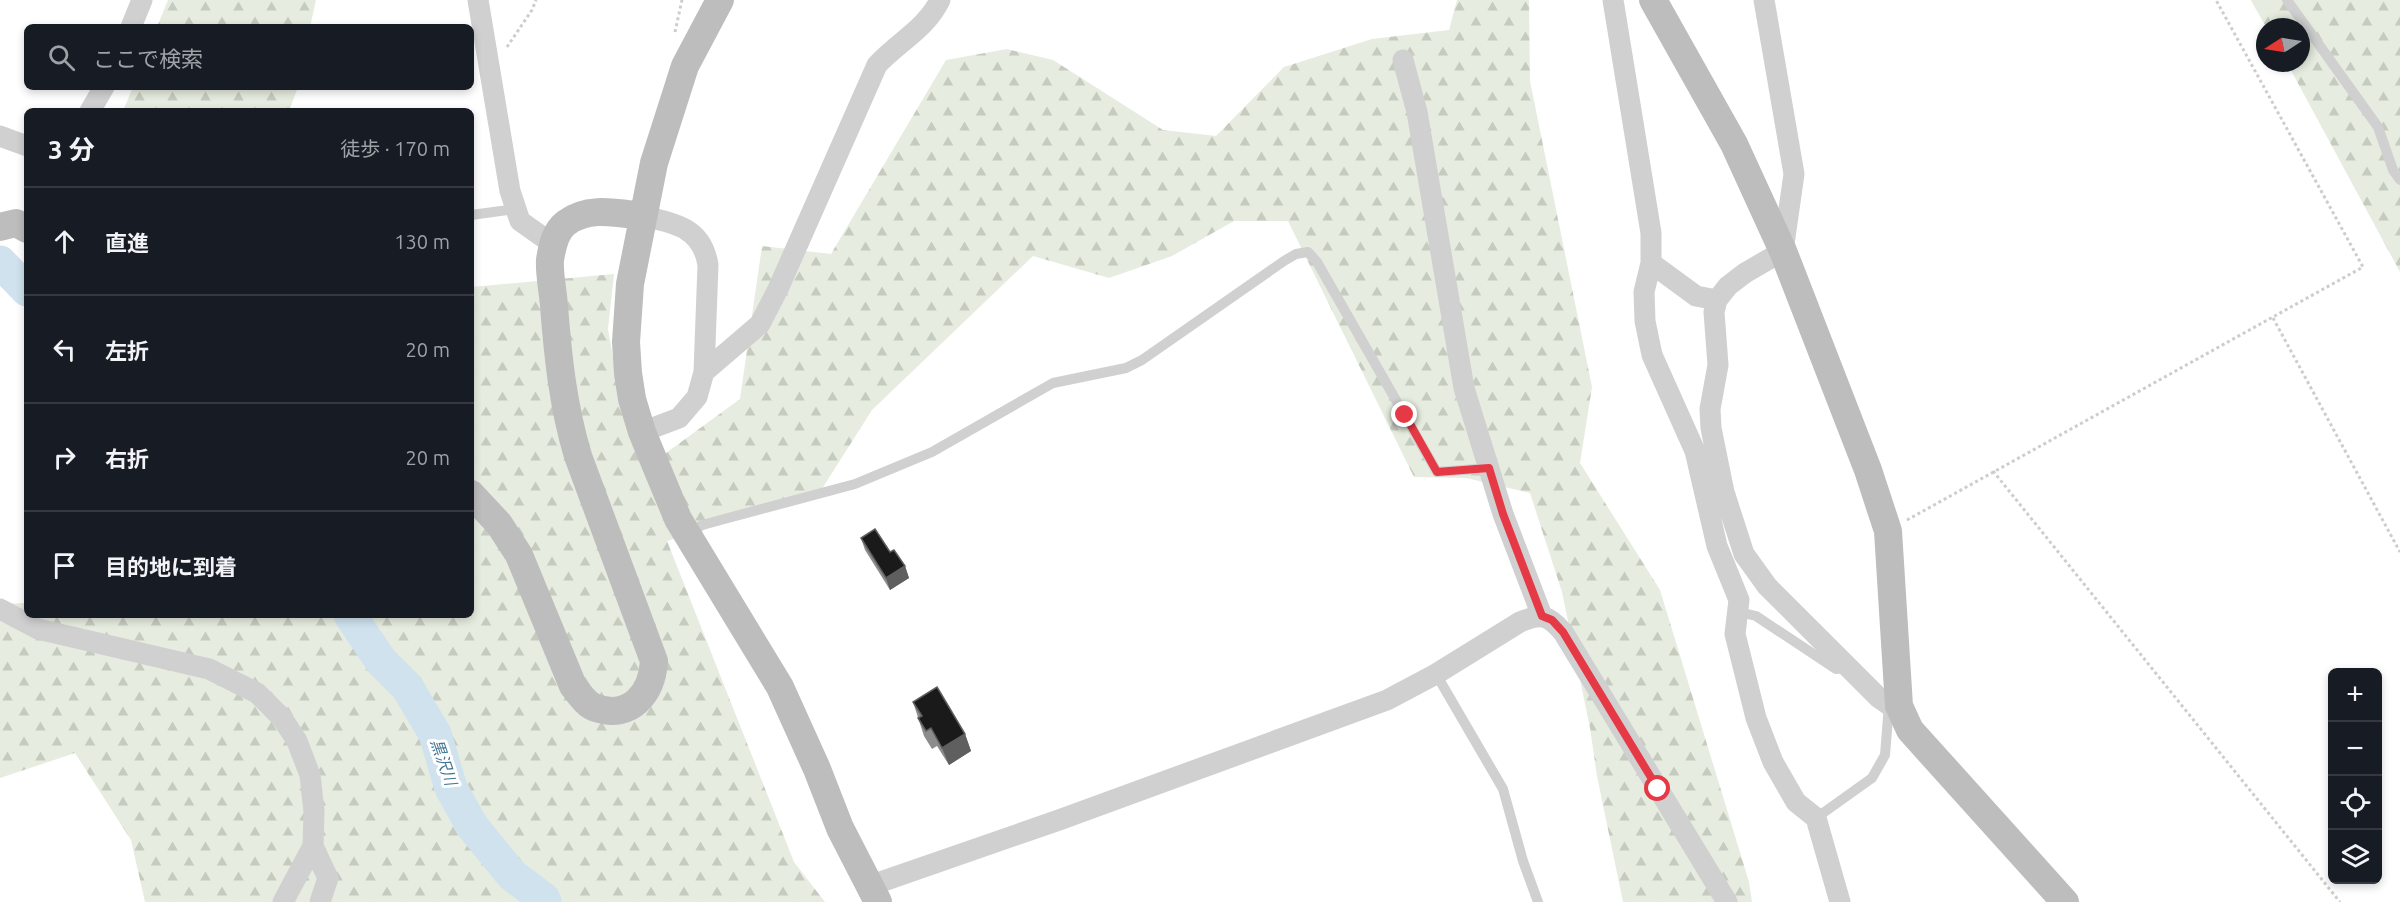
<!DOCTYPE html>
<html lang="ja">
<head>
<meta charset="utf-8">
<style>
	:root { --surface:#171b24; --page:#242831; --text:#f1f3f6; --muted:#9ea1a6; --line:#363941 }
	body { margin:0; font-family:Ubuntu,"Noto Sans JP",sans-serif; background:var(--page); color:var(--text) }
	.controls { position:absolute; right:18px; bottom:18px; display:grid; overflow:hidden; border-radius:9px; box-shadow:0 3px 9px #0003 }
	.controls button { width:54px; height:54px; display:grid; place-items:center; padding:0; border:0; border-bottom:2px solid var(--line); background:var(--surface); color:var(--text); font:30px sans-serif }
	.compass { position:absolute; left:2256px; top:18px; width:54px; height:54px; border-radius:50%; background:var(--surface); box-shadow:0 3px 9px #0003; rotate:258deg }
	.stop { position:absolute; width:18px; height:18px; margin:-14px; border:4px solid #e63946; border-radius:50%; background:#fff }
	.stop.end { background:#e63946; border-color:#fff; box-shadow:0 2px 6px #0008 }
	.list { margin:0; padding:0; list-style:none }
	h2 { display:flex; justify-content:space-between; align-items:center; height:78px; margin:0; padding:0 24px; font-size:26px }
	h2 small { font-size:20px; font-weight:400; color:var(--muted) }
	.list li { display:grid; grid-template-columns:39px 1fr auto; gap:18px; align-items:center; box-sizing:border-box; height:108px; padding:0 24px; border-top:2px solid var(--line) }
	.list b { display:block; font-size:22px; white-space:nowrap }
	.list em { font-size:20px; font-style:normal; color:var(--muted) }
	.icon { flex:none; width:33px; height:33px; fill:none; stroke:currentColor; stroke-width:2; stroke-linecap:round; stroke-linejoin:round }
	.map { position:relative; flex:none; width:2400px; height:902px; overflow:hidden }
	.search { position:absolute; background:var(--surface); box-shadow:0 3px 9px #0003; left:24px; top:24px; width:450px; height:66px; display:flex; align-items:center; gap:15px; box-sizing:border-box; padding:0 21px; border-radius:9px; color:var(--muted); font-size:22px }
	.panel { position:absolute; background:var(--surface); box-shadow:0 3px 9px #0003; left:24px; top:108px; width:450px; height:510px; border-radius:9px }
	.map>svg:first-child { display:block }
</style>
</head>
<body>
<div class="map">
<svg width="2400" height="902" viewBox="0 0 2400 902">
	<defs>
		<pattern id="forest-firs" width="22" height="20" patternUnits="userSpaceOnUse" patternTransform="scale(1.5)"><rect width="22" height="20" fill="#e6ecdf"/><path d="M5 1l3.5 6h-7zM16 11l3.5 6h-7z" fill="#c6cbc0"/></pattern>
	</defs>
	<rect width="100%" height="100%" fill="#fff"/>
	<path fill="url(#forest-firs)" d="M168,0h148l-6,27h-153z
		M1457,0h72l1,81 62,306 -12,76 80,127 89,292 3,20h-129l-26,-126 -7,-48 -28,-136 -32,-99 -64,-15 -52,-1 -126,-256h-54l-62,35 -63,22 -76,-22 -161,154 -54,85 -151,46 127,321 31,40h-680l-14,-62 -56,-87 -75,25v-174l27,-1v12h444v-328l143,-13 -6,55 11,63 47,61 74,-54 22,-153 69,8 115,-194 61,-11 46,11 110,70 53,6 68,-69 88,-28 77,-9z
		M2251,0h149v272l-113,-209h14v-36h-35z
		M133,87h165l-9,24h-166z"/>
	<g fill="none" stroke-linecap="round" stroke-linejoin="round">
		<path stroke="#cfe2ee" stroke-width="33" d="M0,262l27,28
			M350,615l31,46 26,26 28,47 16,54 21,38 40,49 32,24 1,3"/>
		<path stroke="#cdcdcd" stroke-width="3" stroke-dasharray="3 3" stroke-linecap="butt" d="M675,32l7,-32
			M507,47l25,-37 4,-10
			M2273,318l127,234
			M1993,471l347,431
			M1907,520l456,-253 -147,-267"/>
		<path stroke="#d0d0d0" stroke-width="10" d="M2287,0l91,127 15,43 7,10
			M471,215l45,-6
			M688,534l14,-9 153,-41 77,-32 121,-69 73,-15 16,-8 142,-99 12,-7 12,-2 9,10 120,210 52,-4
			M1739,612l17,4 80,53 10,-1
			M1436,674l67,115 20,72 15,41
			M1816,818l56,-40 13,-23 4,-50"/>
		<path stroke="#d0d0d0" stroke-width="21" d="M478,0l32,191 10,30 34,24
			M1613,0l38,233v30l-7,29 1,29 7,34 43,96 22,95 22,54 -4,34 21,84 17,44 23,40 20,16 24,84
			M1764,0l30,174 -11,77 -38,22 -17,13 -11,14 -3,12 4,53 -8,44 1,19 13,64 20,62 23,32 112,112 10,7 10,1
			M131,27l11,-27
			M1403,60l14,52 47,276 39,126 39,102
			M90,111l14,-24
			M0,136l27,10
			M642,216c32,7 60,11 66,49l-4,107 -7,25 -18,21 -37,14
			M1651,263l45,33 21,4
			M704,372l56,-48 18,-35 99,-224c21,-23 49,-36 63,-65
			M0,609l38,20 171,40 48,24 25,25 15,23 13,34 4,37 -1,34 15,32 -8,24
			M869,886l190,-66 328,-120 49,-26 84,-52c22,-9 28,-7 43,10l164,270
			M283,902l30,-56"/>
		<path stroke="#bdbdbd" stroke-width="28" d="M720,0l-35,66 -31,97 -24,121 -4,58 2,31 4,26 10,33 36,87 102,168 37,82 23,59 38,74
			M1653,0l81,144 49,107 85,219 20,61 11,175 11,24 155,172
			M0,227l16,-4 11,6
			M471,494l28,30 20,31 54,131c6,7 13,19 23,22 35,12 56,-15 58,-47l-76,-205c-15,-50 -20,-99 -24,-150 -1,-15 -5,-32 -4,-46 2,-13 5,-29 16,-37 22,-17 51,-10 76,-7"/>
	</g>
	<path fill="#8c8c8c" d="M861,538l29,14 15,14 4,12 -19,12 -25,-40z
		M913,702l52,32 6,17 -22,14 -12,-19 -5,3 -8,-13z"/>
	<path fill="#5f5f5f" d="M905,566l4,12 -19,12 -4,-12z
		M965,734l6,17 -22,14 -7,-17z"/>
	<path fill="#1a1a1a" stroke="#5f5f5f" stroke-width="1.5" d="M875,529l15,23 4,-2 11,16 -19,12 -25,-40z
		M937,687l28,47 -23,14 -11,-20 -5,3 -8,-13 4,-2 -9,-14z"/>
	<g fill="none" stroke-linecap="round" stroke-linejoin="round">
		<path stroke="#e63946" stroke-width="8" d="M1405,415l32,57 52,-4 14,46 39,102 10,4 11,12 95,157"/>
	</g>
	<g text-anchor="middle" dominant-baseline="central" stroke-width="6" stroke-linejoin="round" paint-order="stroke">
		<g font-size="16" font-style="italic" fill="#3f7597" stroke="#fff">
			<text transform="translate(444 762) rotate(71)">黒沢川</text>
		</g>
	</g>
</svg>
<div class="controls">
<button>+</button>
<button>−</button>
<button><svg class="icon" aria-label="locate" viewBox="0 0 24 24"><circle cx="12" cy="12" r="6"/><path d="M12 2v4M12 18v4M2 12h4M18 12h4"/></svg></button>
<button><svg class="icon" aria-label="layers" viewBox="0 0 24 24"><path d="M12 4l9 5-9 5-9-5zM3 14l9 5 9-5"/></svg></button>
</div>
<svg class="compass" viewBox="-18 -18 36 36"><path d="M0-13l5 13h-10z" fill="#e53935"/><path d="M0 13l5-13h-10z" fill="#9ea1a6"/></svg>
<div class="stop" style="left:1658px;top:789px"></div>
<div class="stop end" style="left:1405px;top:415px"></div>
<div class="search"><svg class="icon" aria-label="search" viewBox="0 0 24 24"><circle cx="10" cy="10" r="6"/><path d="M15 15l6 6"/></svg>ここで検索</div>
<section class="panel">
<h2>3 分<small>徒歩 · 170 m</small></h2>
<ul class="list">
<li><svg class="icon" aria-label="ahead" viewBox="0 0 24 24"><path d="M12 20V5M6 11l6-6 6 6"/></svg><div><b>直進</b></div><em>130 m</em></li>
<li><svg class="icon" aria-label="left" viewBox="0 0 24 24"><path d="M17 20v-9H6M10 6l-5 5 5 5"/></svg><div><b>左折</b></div><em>20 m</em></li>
<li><svg class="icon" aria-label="right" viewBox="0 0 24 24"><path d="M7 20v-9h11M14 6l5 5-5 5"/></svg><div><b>右折</b></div><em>20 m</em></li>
<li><svg class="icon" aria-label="arrive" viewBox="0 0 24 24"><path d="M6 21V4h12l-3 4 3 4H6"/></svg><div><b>目的地に到着</b></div></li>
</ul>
</section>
</div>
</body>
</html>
